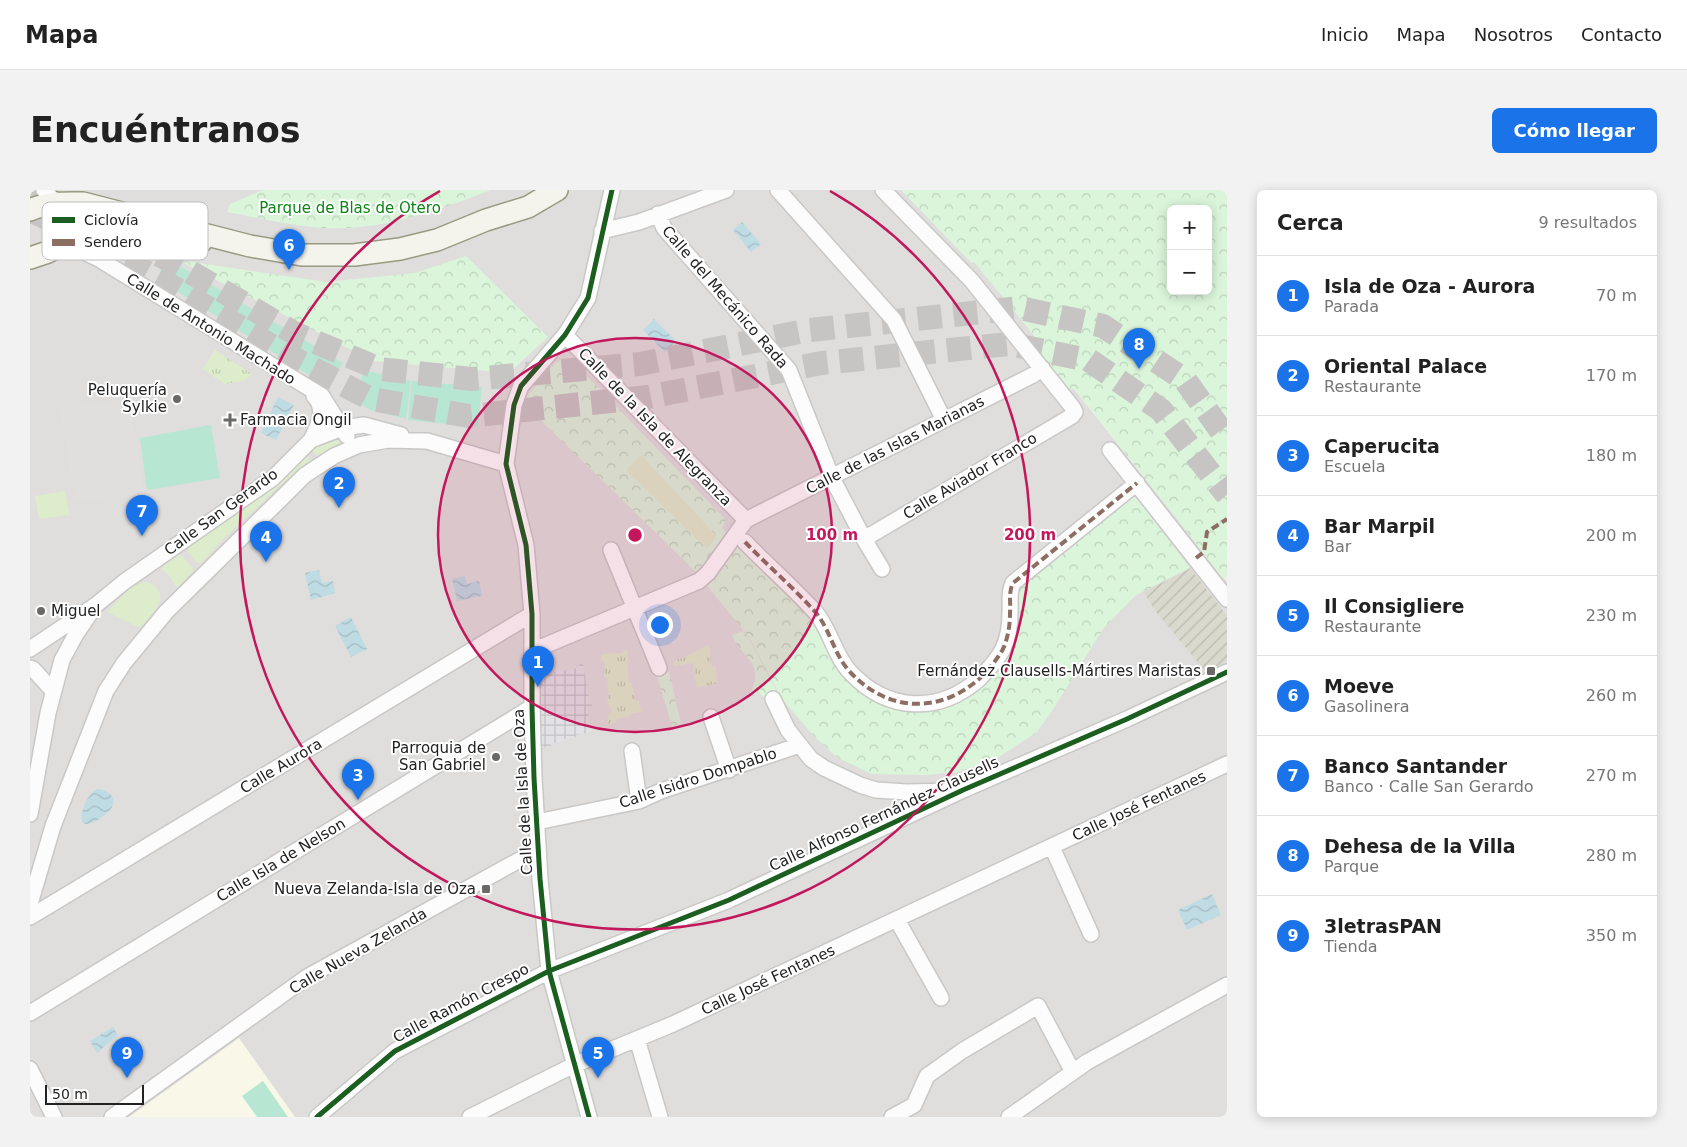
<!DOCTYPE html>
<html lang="es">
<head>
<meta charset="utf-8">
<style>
	:root { --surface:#fff; --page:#f2f2f2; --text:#222; --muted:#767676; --line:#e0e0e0; --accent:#1a73e8 }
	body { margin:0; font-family:"DejaVu Sans",sans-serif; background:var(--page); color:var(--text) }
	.controls { position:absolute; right:15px; top:15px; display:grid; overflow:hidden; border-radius:8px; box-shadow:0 2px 12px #0003 }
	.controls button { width:45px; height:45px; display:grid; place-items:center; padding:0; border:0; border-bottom:1px solid var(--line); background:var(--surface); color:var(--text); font:25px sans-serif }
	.scale { position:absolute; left:15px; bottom:12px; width:99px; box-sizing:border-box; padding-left:5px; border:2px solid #222; border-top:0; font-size:14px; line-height:18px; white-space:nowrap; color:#222; -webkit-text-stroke:4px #fff; paint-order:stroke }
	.you { position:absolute; left:629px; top:434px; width:18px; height:18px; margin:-12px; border:4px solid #fff; border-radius:50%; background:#1a73e8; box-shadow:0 0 0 8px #1a73e833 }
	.badge { display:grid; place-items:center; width:32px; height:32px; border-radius:50%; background:var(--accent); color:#fff; font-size:16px; font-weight:700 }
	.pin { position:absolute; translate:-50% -41px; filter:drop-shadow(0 1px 2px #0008) }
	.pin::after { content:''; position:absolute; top:26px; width:18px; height:15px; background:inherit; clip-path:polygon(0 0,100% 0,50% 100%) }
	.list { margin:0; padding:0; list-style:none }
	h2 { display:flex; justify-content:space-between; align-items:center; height:65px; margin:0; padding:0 20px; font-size:21px }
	h2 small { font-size:16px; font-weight:400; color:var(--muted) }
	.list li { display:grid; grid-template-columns:32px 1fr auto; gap:15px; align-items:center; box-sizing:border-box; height:80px; padding:0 20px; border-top:1px solid var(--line) }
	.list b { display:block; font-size:19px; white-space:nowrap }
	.list p { margin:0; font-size:16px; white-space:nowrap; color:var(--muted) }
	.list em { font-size:16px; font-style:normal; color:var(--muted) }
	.map { position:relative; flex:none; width:1197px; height:927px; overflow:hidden; border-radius:8px }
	header { display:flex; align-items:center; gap:30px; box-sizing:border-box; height:70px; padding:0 25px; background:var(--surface); border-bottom:1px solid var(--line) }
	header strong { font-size:24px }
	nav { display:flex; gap:28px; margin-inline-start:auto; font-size:18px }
	.intro { display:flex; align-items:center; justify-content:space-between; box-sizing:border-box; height:120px; padding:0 30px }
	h1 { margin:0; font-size:35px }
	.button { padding:12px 22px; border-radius:8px; background:var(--accent); color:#fff; font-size:18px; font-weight:700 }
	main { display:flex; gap:30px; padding:0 30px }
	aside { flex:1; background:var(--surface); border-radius:8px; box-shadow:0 2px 12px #0003 }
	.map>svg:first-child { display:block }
</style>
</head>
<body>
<header>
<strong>Mapa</strong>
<nav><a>Inicio</a><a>Mapa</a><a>Nosotros</a><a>Contacto</a></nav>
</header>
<div class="intro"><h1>Encuéntranos</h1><a class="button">Cómo llegar</a></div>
<main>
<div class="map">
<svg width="1197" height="927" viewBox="0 0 1197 927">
	<defs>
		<pattern id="construction-furrows" width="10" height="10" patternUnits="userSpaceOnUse" patternTransform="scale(1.25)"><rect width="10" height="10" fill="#d9d9cd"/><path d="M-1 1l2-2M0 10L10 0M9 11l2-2" fill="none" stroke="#babab0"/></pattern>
		<pattern id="grass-tufts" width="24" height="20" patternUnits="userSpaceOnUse" patternTransform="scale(1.25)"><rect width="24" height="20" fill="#ddeccb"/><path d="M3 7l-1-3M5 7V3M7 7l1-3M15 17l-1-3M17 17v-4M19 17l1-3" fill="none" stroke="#bdcaae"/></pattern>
		<pattern id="park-crowns" width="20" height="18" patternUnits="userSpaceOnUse" patternTransform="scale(1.25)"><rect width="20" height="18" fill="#daf5da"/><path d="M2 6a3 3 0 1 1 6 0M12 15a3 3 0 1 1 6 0" fill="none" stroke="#bbd2bb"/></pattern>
		<pattern id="plaza-grid" width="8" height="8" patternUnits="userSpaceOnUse" patternTransform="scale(1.25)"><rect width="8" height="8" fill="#e2e1e5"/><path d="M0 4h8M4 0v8" fill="none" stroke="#c2c1c4"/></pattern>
		<pattern id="water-waves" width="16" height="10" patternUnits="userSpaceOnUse" patternTransform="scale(1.25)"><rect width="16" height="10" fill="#bfdbe3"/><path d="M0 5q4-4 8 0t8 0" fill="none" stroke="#a4bcc2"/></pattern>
	</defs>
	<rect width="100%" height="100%" fill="#f0eeeb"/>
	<path fill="#dfdedc" d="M0,0h871l71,73 2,-2 62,77 32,51h6l153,193v535h-1197z"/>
	<path fill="#f8f7e8" d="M209,848l56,79h-166z"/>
	<path fill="url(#construction-furrows)" d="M1160,378l37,48v45l-21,11 -49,-59 -14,-21z"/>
	<path fill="url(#grass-tufts)" d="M185,160l37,24 -8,7 -19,3 -22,-15z
		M679,455l3,22h4l2,16 -21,5 -4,-25 -19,3 -1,-4z
		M597,460l2,13 -2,1 2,19h3l3,18 4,-1 2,12 -12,2v3l-13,2v4l-8,1 -2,-5 3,-1 -1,-3 4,-4 -1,-3h-2l-2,-10 2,-1 -2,-19 -2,1 -2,-9h2l-1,-9h-3v-7l22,-1v-2z"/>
	<path fill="url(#park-crowns)" fill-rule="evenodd" d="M233,0h228c-52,20 -109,41 -166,38 -34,-2 -66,-10 -98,-16l3,-8z
		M871,0h326v385l-4,3 -148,-189 -7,1 -33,-41 1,-12 -62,-75 -2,1zM1141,19h37v82h-37z
		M436,66l82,81 -39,36 -136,-12 -195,-101 148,22 89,-9z
		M534,169l12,6 150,155 -4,8c26,31 58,57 85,87 23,26 24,54 54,77 14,11 29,12 46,14 10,1 21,3 31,3 28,-3 64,-34 73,-60 6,-15 2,-30 4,-45 1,-6 3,-13 4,-19l116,-89 55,72 -54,27 -33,34 -49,79 -18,25 -42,27 -37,12 -31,3 -54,-1 -34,-16 -24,-22 -32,-37 -33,-62 -54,-66 -173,-169 33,-39z
		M713,441l5,6 29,55 -14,5 -4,-5 -10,4c17,-35 -5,-34 -17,-61z
		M639,482l12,51 -9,3 -15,-50z"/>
	<path fill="#ddeccb" d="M304,251h5l1,4 -22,12 -6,-7 6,-4z
		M276,265l6,8 -26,17 -65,61 -19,22h-5l-9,-11 1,-6 77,-55z
		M611,265l76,81 -10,13 -81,-79z
		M35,301l4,24 -30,4 -4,-23z
		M148,365l4,1 12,14 -17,18 -9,-14 -6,-4 1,-4z
		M117,392c28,12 5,33 -7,46l-33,-16 25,-26z"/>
	<path fill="#b7e6d2" d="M143,72l170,101 -15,24 -164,-104 -5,-9 4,-9z
		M334,180l47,11 -5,38 -35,-9 -16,-8z
		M382,191l70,6 -4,40 -70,-7z
		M181,235l9,53 -73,12 -7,-52z
		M233,891l25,36h-31l-15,-21z"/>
	<path fill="#e0dfde" d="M100,208l14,94 -69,10 -15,-93z"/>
	<path fill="url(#plaza-grid)" d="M549,474h4l7,40h2v2l-5,1 4,25 -15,3v2l-4,1 -8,1v2l-13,3v2l-10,2v-76l12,-2v2l26,-4z"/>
	<path fill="url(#water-waves)" d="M712,32l19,22 -10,8 -18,-22z
		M624,129l22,22 -11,11 -22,-22z
		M248,207l16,8 -18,35 -15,-7z
		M289,380l3,13 11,-2 2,12 -24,7 -6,-27z
		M435,386l2,8 12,-3 3,15 -25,5 -5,-22z
		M321,427l16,32 -16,8 -16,-31z
		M67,599c10,-1 20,8 15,18 -4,7 -19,18 -27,17l-3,-3c-2,-9 6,-28 15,-32z
		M1182,704l9,21 -34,15 -9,-20z
		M83,837l5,8 -21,18 -7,-12z"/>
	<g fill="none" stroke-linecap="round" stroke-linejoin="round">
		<path stroke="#c7c5c3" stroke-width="24" stroke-dasharray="24 12" stroke-linecap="butt" d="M0,2l21,6 122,64 123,72 84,35 92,10 168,-15 170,-34 210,-22 83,18 82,54 42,59
			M0,21l11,4 125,68 119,71 86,45 98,17 179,-19 174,-34 187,-19 80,16 72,50 66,85"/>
		<defs>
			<path id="street" d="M14,0l12,13
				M748,0l116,130 50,100
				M628,24l6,14 125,142 43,108 32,61 18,30
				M572,41l37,-9 87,-32
				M35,53l34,16 223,137 25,40
				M535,145l181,185
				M281,250c7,-13 16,-31 3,-44
				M1080,260l117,149
				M716,330l287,-145 9,-7
				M834,349l208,-123 3,-4 -2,-4 -101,-127 -89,-91
				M715,352c23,24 50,47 72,72 14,18 18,43 34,59 37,39 88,41 128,6 9,-9 18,-19 24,-30 5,-11 7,-24 7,-36 1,-12 -2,-19 3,-30l124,-100
				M581,360l48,118
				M0,459l66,-44 28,-23 149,-104 38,-38 31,-12 22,-3 37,10
				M502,461l167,-70 9,-8 38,-53
				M0,478l3,1 20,22
				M743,509l15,31 23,29 13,9 36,17 16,5 31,2 47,-1
				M681,527l18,53
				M602,561l7,50
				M0,624l18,-101 14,-53 14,-26 15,-22
				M507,632l102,-21 22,-10 139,-46
				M1022,657l39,87
				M0,714l23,-78 53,-135 18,-28 42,-51 139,-137 29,-19 25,-11 29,-5 39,1 79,23
				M0,727l502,-303
				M867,730l44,78
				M0,823l502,-306
				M607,849l23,78
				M0,879l24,48
				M82,927l195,-140 225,-124h6
				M287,927l78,-66 154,-80 180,-71 234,-110 164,-71 100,-47
				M440,927l104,-52 99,-41 554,-260
				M559,927l-40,-146 -9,-92 -6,-101 -2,-71v-93l-6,-69 -20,-81 8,-59 7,-19 44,-51 23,-37 24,-108
				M862,927l22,-12 13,-29 35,-25 76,-45 35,66
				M979,927l78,-55 140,-77"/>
			<path id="secondary" d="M26,13c12,15 10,22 9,40
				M0,20c17,-8 34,-7 53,-7l167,43 52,9h52l46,-6 37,-9 49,-20 42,-13 29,-17
				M0,68l18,-6 17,-9 32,-4 40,-1 64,4"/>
		</defs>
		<use href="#street" stroke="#c9c8c7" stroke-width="18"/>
		<use href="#secondary" stroke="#999a82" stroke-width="24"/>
		<use href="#street" stroke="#fdfcfc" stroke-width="15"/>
		<use href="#secondary" stroke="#f4f4ed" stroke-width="21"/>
		<path stroke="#8d6e63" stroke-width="4" stroke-dasharray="8 4" stroke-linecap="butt" d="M715,352c23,24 50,47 72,72 14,18 18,43 34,59 37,39 88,41 128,6 9,-9 18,-19 24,-30 5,-11 7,-24 7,-36 1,-12 -2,-19 3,-30l124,-100
			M1166,368l8,-6 3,-20 20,-13"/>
		<defs>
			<path id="cycleway" d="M287,927l78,-66 154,-80 180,-71 234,-110 164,-71 100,-47
				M559,927l-40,-146 -9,-92 -6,-101 -2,-71v-93l-6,-69 -20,-81 8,-59 7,-19 44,-51 23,-37 24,-108"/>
		</defs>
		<use href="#cycleway" stroke="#fff" stroke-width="8"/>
		<use href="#cycleway" stroke="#1b5e20" stroke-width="5"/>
	</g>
	<circle cx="605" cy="345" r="197" fill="#c2185b" fill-opacity=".12"/>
	<g fill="none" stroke="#c2185b" stroke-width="2.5">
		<circle cx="605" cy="345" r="197"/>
		<path d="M800 1A395 395 0 1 1 410 1"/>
	</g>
	<g fill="#6a6968" stroke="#fff" stroke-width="2">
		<circle cx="147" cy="209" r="5"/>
		<path d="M197.5 222.5h5v5h5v5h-5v5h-5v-5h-5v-5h5z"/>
		<circle cx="11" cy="421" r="5"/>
		<rect x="1176" y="476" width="10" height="10" rx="2.5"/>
		<circle cx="466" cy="567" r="5"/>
		<rect x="451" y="694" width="10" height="10" rx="2.5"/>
	</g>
	<g text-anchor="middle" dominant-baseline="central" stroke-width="4" stroke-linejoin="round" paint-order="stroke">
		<g font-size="15" fill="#0c8416" stroke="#fff">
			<text x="320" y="18">Parque de Blas de Otero</text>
		</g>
		<g font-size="15" fill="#222" stroke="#fff">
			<text transform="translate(695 107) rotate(49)">Calle del Mecánico Rada</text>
			<text transform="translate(181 139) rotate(32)">Calle de Antonio Machado</text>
			<text transform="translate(625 237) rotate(46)">Calle de la Isla de Alegranza</text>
			<text transform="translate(865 255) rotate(-27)">Calle de las Islas Marianas</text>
			<text transform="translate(940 286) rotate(-31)">Calle Aviador Franco</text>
			<text transform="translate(191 322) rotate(-36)">Calle San Gerardo</text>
			<text transform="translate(251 576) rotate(-31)">Calle Aurora</text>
			<text transform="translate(668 588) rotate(-18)">Calle Isidro Dompablo</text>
			<text transform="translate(493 602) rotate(-93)">Calle de la Isla de Oza</text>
			<text transform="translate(1109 616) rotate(-25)">Calle José Fentanes</text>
			<text transform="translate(854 624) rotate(-25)">Calle Alfonso Fernández Clausells</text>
			<text transform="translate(251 670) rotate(-31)">Calle Isla de Nelson</text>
			<text transform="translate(328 761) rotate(-30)">Calle Nueva Zelanda</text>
			<text transform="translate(738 790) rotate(-25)">Calle José Fentanes</text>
			<text transform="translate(431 813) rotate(-28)">Calle Ramón Crespo</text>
		</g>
		<g font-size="15" fill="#222" stroke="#fff" text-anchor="end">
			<text x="137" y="200">Peluquería<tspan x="137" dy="17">Sylkie</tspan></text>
			<text x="210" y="230" text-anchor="start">Farmacia Ongil</text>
			<text x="21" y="421" text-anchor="start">Miguel</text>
			<text x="1171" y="481">Fernández Clausells-Mártires Maristas</text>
			<text x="456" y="558">Parroquia de<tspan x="456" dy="17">San Gabriel</tspan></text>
			<text x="446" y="699">Nueva Zelanda-Isla de Oza</text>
		</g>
	</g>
	<rect x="12" y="12" width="166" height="58" rx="8" fill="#fff" stroke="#bdbdbd" stroke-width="1"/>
	<rect x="22" y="27" width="23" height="6" fill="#1b5e20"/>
	<rect x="22" y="49" width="23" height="7" fill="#8d6e63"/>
	<g font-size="14" fill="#222">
		<text x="54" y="35">Ciclovía</text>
		<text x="54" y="57">Sendero</text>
	</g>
	<circle cx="605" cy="345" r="8" fill="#c2185b" stroke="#fff" stroke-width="2.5"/>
	<g font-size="15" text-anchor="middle" font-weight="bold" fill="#c2185b" stroke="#fff" stroke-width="4" stroke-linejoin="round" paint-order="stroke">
		<text x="802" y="350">100 m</text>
		<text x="1000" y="350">200 m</text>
	</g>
</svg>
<div class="controls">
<button>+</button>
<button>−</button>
</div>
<div class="scale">50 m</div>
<div class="you"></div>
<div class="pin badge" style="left:508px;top:497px">1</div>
<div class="pin badge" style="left:309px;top:318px">2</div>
<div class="pin badge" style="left:328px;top:610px">3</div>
<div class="pin badge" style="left:236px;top:372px">4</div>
<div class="pin badge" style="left:568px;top:888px">5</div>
<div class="pin badge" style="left:259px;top:80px">6</div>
<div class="pin badge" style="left:112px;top:346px">7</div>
<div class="pin badge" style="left:1109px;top:179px">8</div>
<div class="pin badge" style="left:97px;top:888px">9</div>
</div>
<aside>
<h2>Cerca<small>9 resultados</small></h2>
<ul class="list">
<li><span class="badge">1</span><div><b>Isla de Oza - Aurora</b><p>Parada</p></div><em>70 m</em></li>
<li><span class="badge">2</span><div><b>Oriental Palace</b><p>Restaurante</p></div><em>170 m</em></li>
<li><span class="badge">3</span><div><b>Caperucita</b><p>Escuela</p></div><em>180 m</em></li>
<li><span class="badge">4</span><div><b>Bar Marpil</b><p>Bar</p></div><em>200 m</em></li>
<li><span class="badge">5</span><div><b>Il Consigliere</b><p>Restaurante</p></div><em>230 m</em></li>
<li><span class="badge">6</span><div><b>Moeve</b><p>Gasolinera</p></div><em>260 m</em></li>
<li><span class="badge">7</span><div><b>Banco Santander</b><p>Banco · Calle San Gerardo</p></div><em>270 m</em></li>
<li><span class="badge">8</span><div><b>Dehesa de la Villa</b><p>Parque</p></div><em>280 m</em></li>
<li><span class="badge">9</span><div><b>3letrasPAN</b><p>Tienda</p></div><em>350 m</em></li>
</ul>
</aside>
</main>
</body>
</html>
